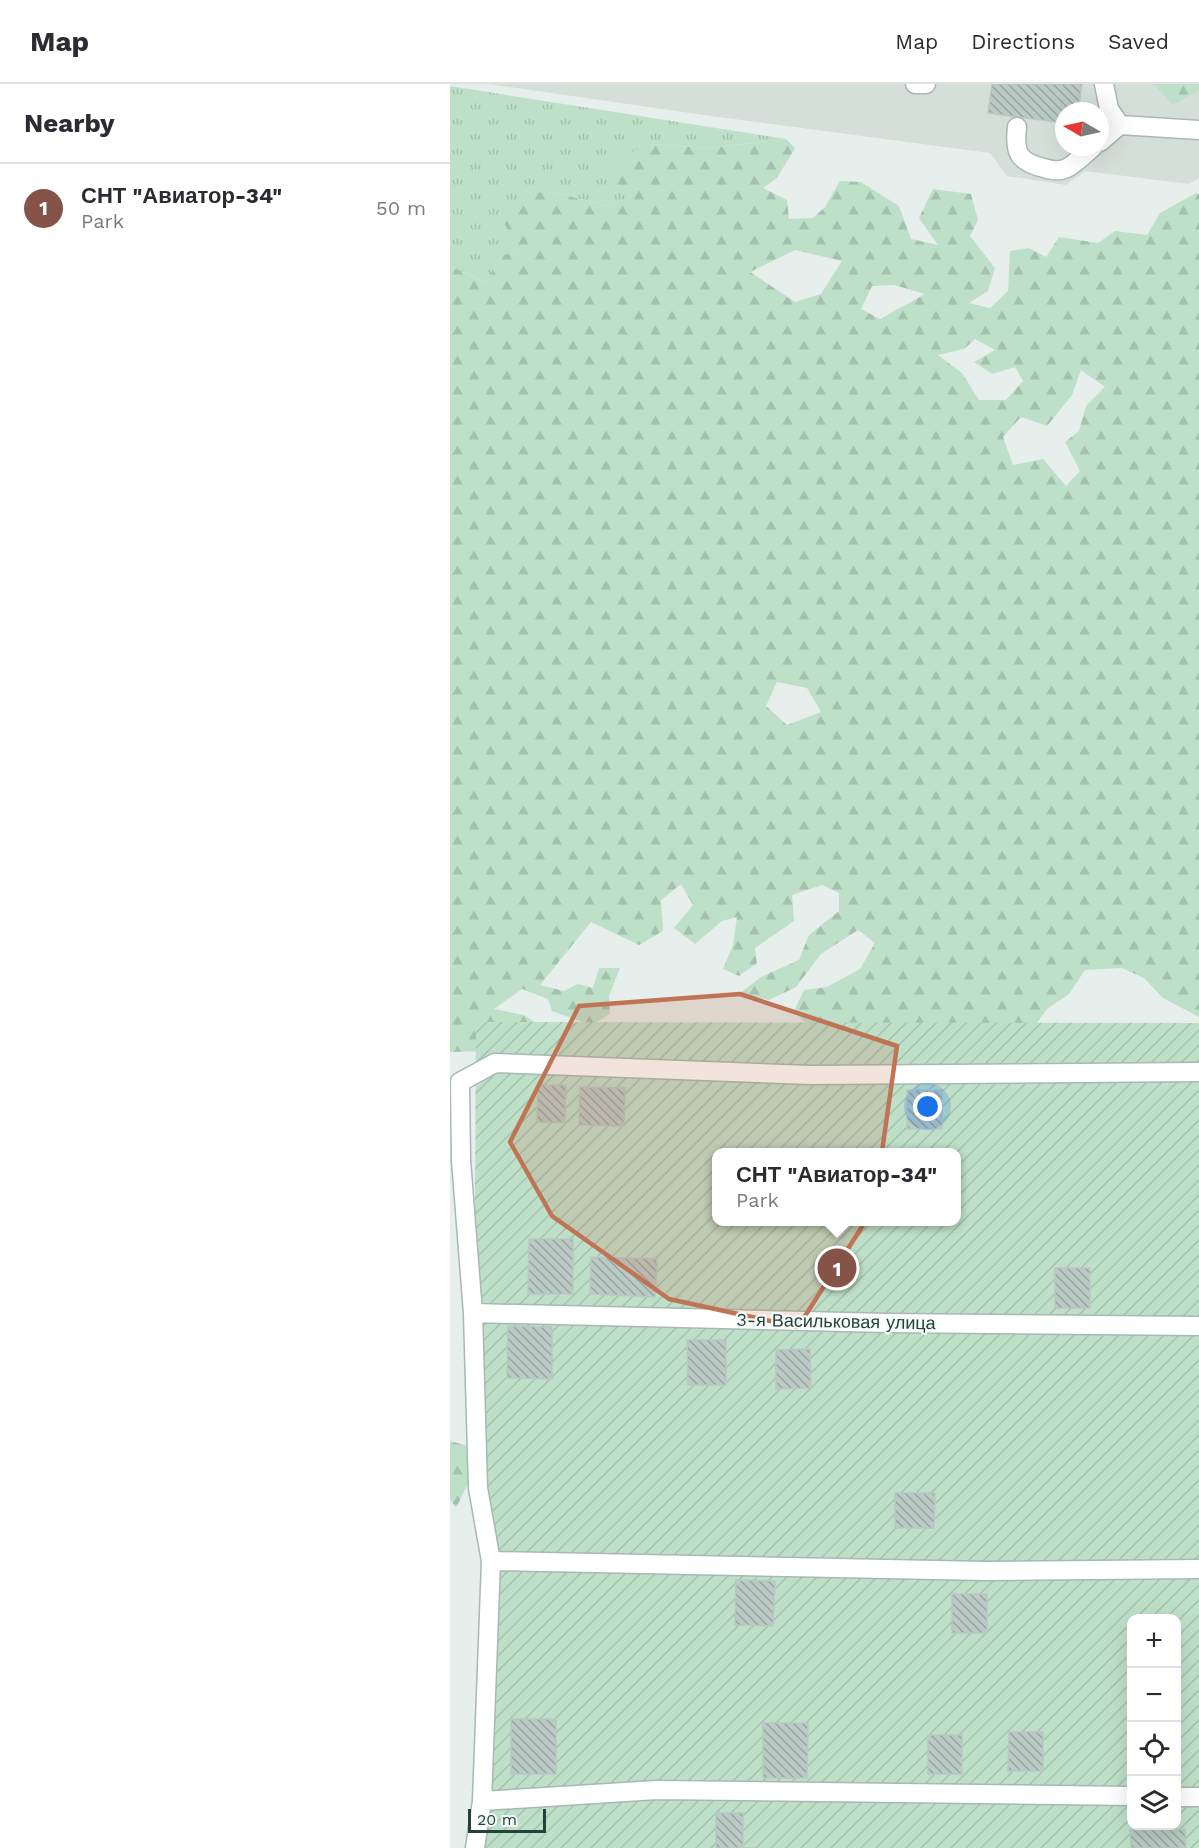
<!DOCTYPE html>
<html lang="en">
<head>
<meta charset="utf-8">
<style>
	:root { --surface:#fff; --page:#f7f7f7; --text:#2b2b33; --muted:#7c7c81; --line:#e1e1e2; --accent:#855347 }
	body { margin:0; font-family:"Work Sans",sans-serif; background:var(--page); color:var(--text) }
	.controls { position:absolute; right:18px; bottom:18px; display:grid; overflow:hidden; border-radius:12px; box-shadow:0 6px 24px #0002 }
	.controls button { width:54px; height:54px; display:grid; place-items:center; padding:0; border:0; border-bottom:2px solid var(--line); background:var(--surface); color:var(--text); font:30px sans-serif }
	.compass { position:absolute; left:605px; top:18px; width:54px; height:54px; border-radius:50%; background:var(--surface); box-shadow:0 6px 24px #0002; rotate:279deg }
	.scale { position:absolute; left:18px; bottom:15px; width:78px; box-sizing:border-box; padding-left:6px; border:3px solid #24423a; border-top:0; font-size:16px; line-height:21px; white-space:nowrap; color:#24423a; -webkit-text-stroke:4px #f7fbf9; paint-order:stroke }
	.you { position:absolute; left:478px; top:1023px; width:21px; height:21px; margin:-15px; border:4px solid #fff; border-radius:50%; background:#1a73e8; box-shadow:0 0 0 9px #1a73e833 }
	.badge { display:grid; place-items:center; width:39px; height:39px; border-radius:50%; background:var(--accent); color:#fff; font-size:20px; font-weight:700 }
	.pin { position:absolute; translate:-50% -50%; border:3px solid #fff; box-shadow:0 2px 6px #0006 }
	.popup { position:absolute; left:262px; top:1064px; width:249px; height:78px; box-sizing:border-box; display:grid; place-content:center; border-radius:12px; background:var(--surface); filter:drop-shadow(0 2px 4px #0005); font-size:20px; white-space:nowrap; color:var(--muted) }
	.popup b { font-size:22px; color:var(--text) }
	.popup::after { content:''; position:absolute; left:50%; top:100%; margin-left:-12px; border:12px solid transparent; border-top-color:var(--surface) }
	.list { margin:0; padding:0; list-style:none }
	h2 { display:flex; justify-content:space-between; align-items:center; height:78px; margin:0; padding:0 24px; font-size:26px }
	h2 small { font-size:20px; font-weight:400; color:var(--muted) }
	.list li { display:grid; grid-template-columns:39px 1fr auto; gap:18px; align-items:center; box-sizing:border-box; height:90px; padding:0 24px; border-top:2px solid var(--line) }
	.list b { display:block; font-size:22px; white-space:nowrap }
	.list p { margin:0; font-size:20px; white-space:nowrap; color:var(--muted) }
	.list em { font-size:20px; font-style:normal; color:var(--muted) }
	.icon { flex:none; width:33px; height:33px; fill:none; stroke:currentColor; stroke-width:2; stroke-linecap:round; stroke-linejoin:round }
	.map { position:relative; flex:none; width:749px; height:1764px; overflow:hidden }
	header { display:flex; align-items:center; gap:36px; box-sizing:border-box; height:84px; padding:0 30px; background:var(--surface); border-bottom:2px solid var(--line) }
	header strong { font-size:28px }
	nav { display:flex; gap:33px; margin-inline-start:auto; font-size:21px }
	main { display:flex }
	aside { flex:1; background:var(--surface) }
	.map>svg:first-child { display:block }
</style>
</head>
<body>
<header>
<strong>Map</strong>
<nav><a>Map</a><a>Directions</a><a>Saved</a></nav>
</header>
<main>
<aside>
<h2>Nearby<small></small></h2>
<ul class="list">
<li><span class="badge">1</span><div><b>СНТ &quot;Авиатор-34&quot;</b><p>Park</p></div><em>50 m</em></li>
</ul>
</aside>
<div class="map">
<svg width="749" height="1764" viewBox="0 0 749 1764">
	<defs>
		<pattern id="grass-tufts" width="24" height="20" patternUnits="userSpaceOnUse" patternTransform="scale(1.5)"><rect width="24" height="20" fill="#bfe0c8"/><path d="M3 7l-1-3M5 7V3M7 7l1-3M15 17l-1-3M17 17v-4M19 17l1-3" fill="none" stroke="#a4c1ad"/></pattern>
		<pattern id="forest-firs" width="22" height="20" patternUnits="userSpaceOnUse" patternTransform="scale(1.5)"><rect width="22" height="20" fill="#bfe0c8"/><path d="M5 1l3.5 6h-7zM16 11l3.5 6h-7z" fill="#a4c1ad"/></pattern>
		<pattern id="garden-furrows" width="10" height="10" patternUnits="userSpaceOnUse" patternTransform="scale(1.5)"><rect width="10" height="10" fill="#bfe0c8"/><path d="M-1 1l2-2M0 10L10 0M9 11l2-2" fill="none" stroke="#a4c1ad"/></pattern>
		<pattern id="building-back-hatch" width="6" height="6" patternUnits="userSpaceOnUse" patternTransform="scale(1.5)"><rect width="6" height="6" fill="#bbcac4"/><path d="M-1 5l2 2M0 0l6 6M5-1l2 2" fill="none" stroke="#98a6a0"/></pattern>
	</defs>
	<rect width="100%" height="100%" fill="#e6efeb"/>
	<path fill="#d4dfda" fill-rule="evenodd" d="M38,0h711v94l-10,6 -104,-13 -19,14 -59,-9 -17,-23 -279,-37zM614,27h36v36h-36z"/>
	<path fill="url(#grass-tufts)" d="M0,2l336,53 -78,9 -58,-4 -14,51 -28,11 -55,-14 -34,60 -17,3 -17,27 -35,-16z"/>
	<path fill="url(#forest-firs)" fill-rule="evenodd" d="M703,0h46v6l-26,15z
		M336,55l9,9 -18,30 -14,10 24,12 2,19 24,-1 12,-11 15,-26 21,1 38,24 12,33 27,6 -19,-27 14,-29 38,5 7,26 -8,16 25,32 -7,23 -19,12 21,5 18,-17 2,-40 19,-3 17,9 13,-20 39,6 17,-12 32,4 13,-22 36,-20 3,1v823l-36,-19 -19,-20 -22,-10 -37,2 -16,24 -22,15 -10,14 -23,22 -195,-7 -25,-27 10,-21 23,-3 33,-18 15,-26 -17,-13 -37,24 -25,33 -27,13 -29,-7 21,-16 38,-17 10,-25 30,-24v-18l-17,-8 -30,10 2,26 -39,27 2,15 -18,13 -16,-7 10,-24 4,-28 -15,4 -27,23 -21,-16 19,-23 -12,-21 -20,16 2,31 -24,14 -48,-23 -51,63 24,6 14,-7 15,4 6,-20h21l-11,28 1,18 -19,11 -39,-14 -4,-12 -26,-10 -28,20 30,6 19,12 -53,24 -40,1v-786l35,16 17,-27 16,-3 -13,-28 14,-31 34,-1 55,14 27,-11 -22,-11 1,-24 36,-16 58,4zM345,166l47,11 -21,33 -26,8 -45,-30zM444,201l31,9 -45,25 -19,-10 11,-23zM525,255l20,11 -21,12 18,12 23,-7 8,14 -17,19h-27l-17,-27 -24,-18 26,-6zM631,286l24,17 -19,19 -7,25 -14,11 15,29 -14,15 -23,-27 -30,6 -10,-28 18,-20 26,9 25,-31zM327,598l30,6 14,24 -34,13 -21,-19z
		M0,1357l18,5 3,31 -15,31 -6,-9z"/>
	<path fill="url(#garden-furrows)" fill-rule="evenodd" d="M26,938l723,1v825h-726l11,-302 -11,-34zM267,1068h240v70h-240zM682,1534h44v208h-44z"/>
	<path fill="url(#building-back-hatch)" stroke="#b8c9c2" stroke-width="1.5" d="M542,0h90l-4,27h-14v12l-76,-10z
		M88,1001h28l-1,38 -28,-1z
		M130,1003l45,1 -1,38 -45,-1z
		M457,1006h35v39h-35z
		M79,1155h44v55h-45z
		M141,1173l66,2 -2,38 -65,-3z
		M605,1184h35v40h-35z
		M58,1242l44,1v52l-45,-1z
		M237,1256h39v45h-38z
		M360,1265l1,39 -35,1v-39z
		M445,1409h40l-1,35h-39z
		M286,1496l39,1 -2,45 -38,-1z
		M502,1510h35v39h-35z
		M61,1635h45v55h-45z
		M313,1639h45l-1,55h-44z
		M559,1648h34v39h-35z
		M478,1651h34v39h-34z
		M266,1729h27v35h16h-43z
		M735,1745l1,19h-55l-1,-18z"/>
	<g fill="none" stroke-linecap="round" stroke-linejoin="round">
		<defs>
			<path id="minor" d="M465,0h11
				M654,0l5,25 11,16
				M567,43c-3,25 1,35 27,41 8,2 14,4 23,0 9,-5 18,-14 26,-21
				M650,58l20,-17 79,5
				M23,1229l414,10 312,3
				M41,1477l494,10 214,-2
				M726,1713h23
				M32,1717l175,-11 475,6
				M25,1764l7,-47 9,-240 -13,-73 -5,-175 -12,-153 -1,-78 35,-19 316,12 388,-3"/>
		</defs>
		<use href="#minor" stroke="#a8b8b2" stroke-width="21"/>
		<use href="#minor" stroke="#fff" stroke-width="18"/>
	</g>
	<path fill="#c07456" fill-opacity="0.2" stroke="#c07456" stroke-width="4.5" stroke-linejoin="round" d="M290,910l157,52 -23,162 -76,119 -129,-28 -117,-83 -42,-74 69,-136z"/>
	<g text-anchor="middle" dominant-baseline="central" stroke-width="4.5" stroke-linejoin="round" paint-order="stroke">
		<g font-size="18" fill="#24423a" stroke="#f7fbf9">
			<text transform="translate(386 1237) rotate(1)">3-я Васильковая улица</text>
		</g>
	</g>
</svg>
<div class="controls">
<button>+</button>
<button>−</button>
<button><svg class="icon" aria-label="locate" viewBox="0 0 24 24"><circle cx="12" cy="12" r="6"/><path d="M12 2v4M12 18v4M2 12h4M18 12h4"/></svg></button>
<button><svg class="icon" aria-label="layers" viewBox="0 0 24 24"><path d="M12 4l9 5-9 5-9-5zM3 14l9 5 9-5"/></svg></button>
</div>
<svg class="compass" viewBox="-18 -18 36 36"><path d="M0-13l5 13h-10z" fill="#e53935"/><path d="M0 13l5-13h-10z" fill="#7c7c81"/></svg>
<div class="scale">20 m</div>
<div class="you"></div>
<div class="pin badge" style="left:387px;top:1184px">1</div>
<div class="popup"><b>СНТ &quot;Авиатор-34&quot;</b>Park</div>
</div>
</main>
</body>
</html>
